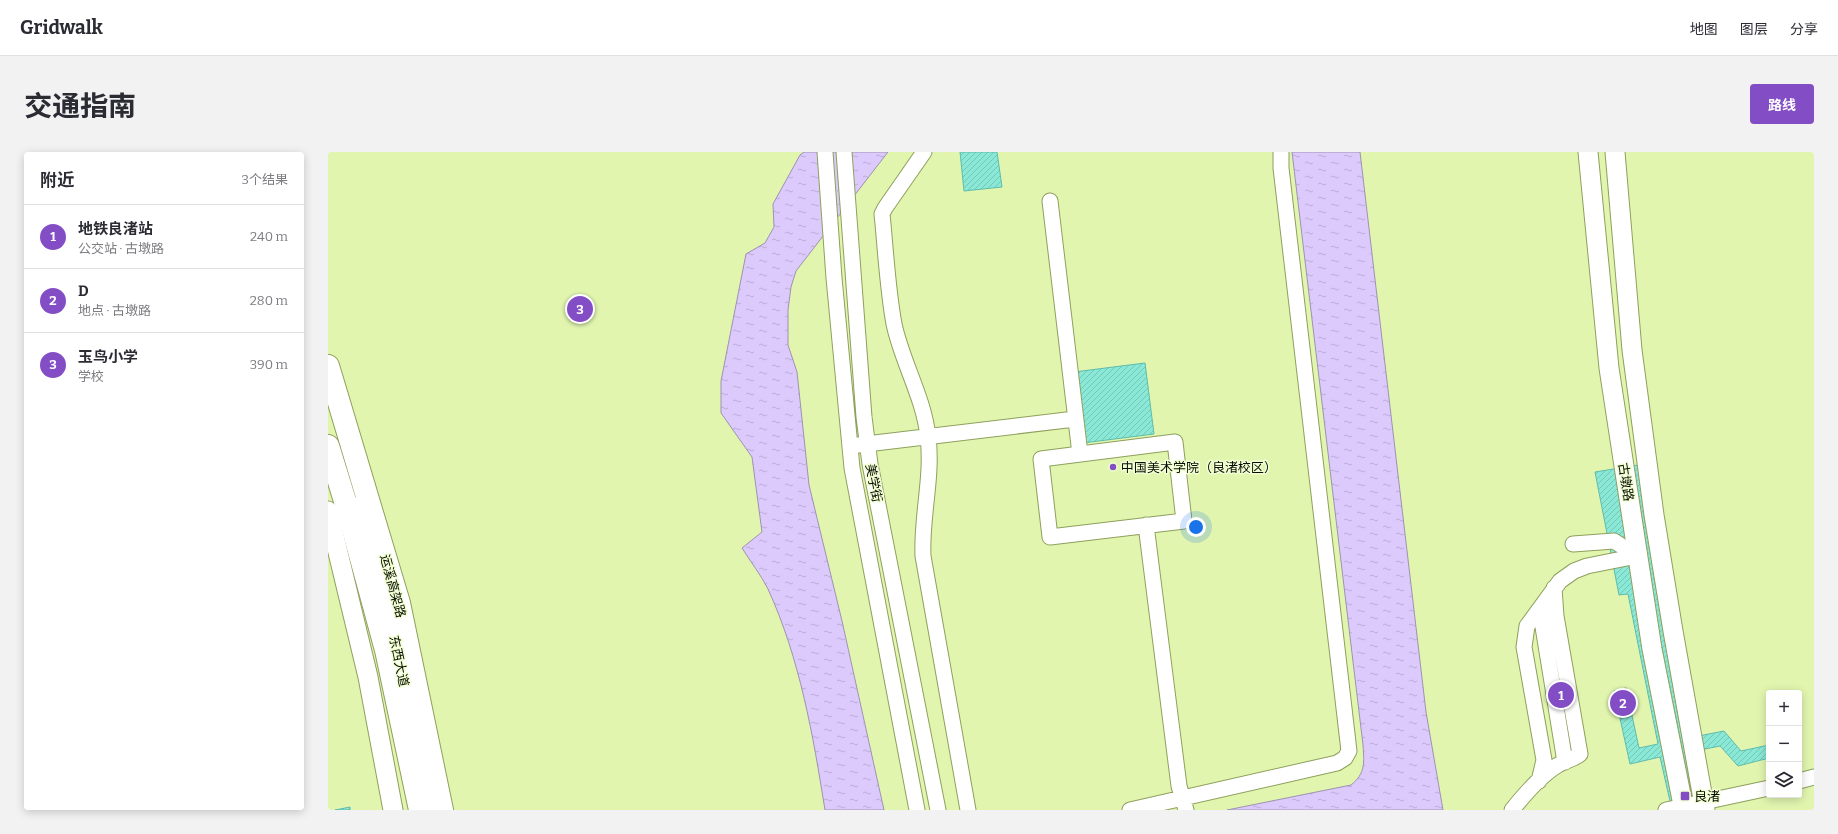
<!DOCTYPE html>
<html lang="zh">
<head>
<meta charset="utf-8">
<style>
	:root { --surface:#fff; --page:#f2f2f3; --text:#2b2b33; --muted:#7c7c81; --line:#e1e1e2; --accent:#834ec5 }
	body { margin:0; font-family:Bitter,"Noto Sans SC",serif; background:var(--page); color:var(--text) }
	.controls { position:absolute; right:12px; bottom:12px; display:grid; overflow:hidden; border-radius:4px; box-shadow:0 2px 10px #0003 }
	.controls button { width:36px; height:36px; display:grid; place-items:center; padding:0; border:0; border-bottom:1px solid var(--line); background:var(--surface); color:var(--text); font:20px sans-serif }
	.you { position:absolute; left:868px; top:375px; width:14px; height:14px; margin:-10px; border:3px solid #fff; border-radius:50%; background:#1a73e8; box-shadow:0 0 0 6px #1a73e833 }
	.badge { display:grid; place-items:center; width:26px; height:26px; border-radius:50%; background:var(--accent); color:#fff; font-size:13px; font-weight:700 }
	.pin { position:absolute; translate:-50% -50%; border:2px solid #fff; box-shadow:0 1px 4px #0006 }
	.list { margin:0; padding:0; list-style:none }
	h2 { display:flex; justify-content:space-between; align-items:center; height:52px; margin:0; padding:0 16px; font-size:17px }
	h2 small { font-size:13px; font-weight:400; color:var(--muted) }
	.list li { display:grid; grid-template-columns:26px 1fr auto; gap:12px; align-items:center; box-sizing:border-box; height:64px; padding:0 16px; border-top:1px solid var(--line) }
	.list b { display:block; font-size:15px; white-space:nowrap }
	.list p { margin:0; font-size:13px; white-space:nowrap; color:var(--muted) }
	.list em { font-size:13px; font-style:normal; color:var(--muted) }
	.icon { flex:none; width:22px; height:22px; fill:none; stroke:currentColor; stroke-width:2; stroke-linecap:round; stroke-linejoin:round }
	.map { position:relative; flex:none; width:1486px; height:658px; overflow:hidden; border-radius:4px }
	header { display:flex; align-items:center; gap:24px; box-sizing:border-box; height:56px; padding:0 20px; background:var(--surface); border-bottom:1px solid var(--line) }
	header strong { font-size:19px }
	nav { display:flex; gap:22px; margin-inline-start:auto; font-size:14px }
	.intro { display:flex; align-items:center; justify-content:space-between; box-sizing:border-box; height:96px; padding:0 24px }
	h1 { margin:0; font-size:28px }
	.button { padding:10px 18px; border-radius:4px; background:var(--accent); color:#fff; font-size:14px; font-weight:700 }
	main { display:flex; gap:24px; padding:0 24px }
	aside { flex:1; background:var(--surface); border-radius:4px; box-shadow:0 2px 10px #0003 }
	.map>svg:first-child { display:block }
</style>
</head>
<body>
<header>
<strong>Gridwalk</strong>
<nav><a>地图</a><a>图层</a><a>分享</a></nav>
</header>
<div class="intro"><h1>交通指南</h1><a class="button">路线</a></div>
<main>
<aside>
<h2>附近<small>3个结果</small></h2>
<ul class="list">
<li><span class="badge">1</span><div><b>地铁良渚站</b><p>公交站 · 古墩路</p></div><em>240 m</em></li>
<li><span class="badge">2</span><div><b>D</b><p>地点 · 古墩路</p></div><em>280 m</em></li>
<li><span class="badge">3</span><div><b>玉鸟小学</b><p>学校</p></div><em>390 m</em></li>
</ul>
</aside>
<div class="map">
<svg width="1486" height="658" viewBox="0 0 1486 658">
	<defs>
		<pattern id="water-ripples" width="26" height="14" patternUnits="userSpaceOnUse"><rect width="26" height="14" fill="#dccafd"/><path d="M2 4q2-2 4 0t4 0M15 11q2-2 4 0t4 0" fill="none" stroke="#bbacd7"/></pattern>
		<pattern id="building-hatch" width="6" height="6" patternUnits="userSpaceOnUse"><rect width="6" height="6" fill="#8ae8d7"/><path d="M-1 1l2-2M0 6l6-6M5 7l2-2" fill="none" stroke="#76c6b7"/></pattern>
	</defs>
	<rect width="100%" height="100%" fill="#e1f5af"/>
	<path fill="url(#water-ripples)" stroke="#9d92b1" d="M476,0h84l-92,119 -5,16 -3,23v35l9,27 12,113 33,136 42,189h-59c-12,-75 -25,-151 -57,-221 -7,-14 -18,-28 -26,-41l20,-16 -10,-75 -31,-44v-32l25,-127 19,-11 9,-16 -1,-23 27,-49z
		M964,0h68l66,560 17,98h-216l124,-25c15,-12 13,-23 12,-40z"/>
	<path fill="url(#building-hatch)" stroke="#5ebcac" d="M632,0h37l5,35 -38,4z
		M817,211l9,71 -71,9 -9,-71z
		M1316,312l44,274 36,-7 17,20 28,-6v13l-31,8 -18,-20 -30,6 13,58h-31l-12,-53 -30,7 -16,-73 12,-3 13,60 19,-4 -30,-150 -9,1 -24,-123z
		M1298,536l6,28 -11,3 -7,-28z
		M22,655v3h-15z"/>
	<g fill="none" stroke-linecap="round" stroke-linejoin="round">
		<defs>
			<path id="minor" d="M497,0l9,126 18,190 65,342
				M516,0l20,265 6,47 68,346
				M596,0l-39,56 -3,6 1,10c3,33 5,67 11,100 8,38 30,74 34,113 5,40 -7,80 -5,119l45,254
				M722,49l30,253
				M847,290l9,79 -134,16 -9,-78z
				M530,293l217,-26
				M818,373l33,261 7,24
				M1245,392l41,-3 23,15
				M1215,452v23l22,135
				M1211,629l5,-21 -20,-113 3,-21 33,-45 14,-10 13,-5 50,-10
				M1471,629l15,-4
				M802,658l207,-47 8,-5 4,-7 -68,-583v-16
				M1184,658c12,-15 29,-35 46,-45 8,-5 15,-5 22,-11l-24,-138 -2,-28
				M1338,658l103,-22"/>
			<path id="major" d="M1260,0l21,216 43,281 32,161
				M1287,0l17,198 22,165 19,116 32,179
				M31,354l36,132 18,85
				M0,359l40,166 25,133"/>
			<path id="highway" d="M0,214l71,237 43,207
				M0,294l21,68 37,136 34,160"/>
		</defs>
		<use href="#minor" stroke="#8ea05d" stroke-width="17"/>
		<use href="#major" stroke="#8ea05d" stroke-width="21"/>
		<use href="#highway" stroke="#8ea05d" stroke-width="24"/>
		<use href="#minor" stroke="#fff" stroke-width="15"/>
		<use href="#major" stroke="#fff" stroke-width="19"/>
		<use href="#highway" stroke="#fff" stroke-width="22"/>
	</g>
	<g fill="#834ec5" stroke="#f2ffd5" stroke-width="1.5">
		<circle cx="785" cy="315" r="4"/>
		<rect x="1352" y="639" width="10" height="10" rx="2"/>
	</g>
	<g text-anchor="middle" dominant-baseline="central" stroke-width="3" stroke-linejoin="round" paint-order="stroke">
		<g font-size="13" fill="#090e00" stroke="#f2ffd5" text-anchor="start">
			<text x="793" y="315">中国美术学院（良渚校区）</text>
			<text x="1366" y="644">良渚</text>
		</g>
		<g font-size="13" fill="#090e00" stroke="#f2ffd5">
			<text transform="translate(1298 330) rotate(81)">古墩路</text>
			<text transform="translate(546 331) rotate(79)">美学街</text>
			<text transform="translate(65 434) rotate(75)">运溪高架路</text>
			<text transform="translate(71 509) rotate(78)">东西大道</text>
		</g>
	</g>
</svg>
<div class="controls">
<button>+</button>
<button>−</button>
<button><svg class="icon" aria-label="layers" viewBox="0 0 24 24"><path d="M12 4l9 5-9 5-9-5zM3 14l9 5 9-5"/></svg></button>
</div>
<div class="you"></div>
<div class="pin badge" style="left:1233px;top:543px">1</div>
<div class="pin badge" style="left:1295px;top:551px">2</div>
<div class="pin badge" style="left:252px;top:157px">3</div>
</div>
</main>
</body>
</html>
